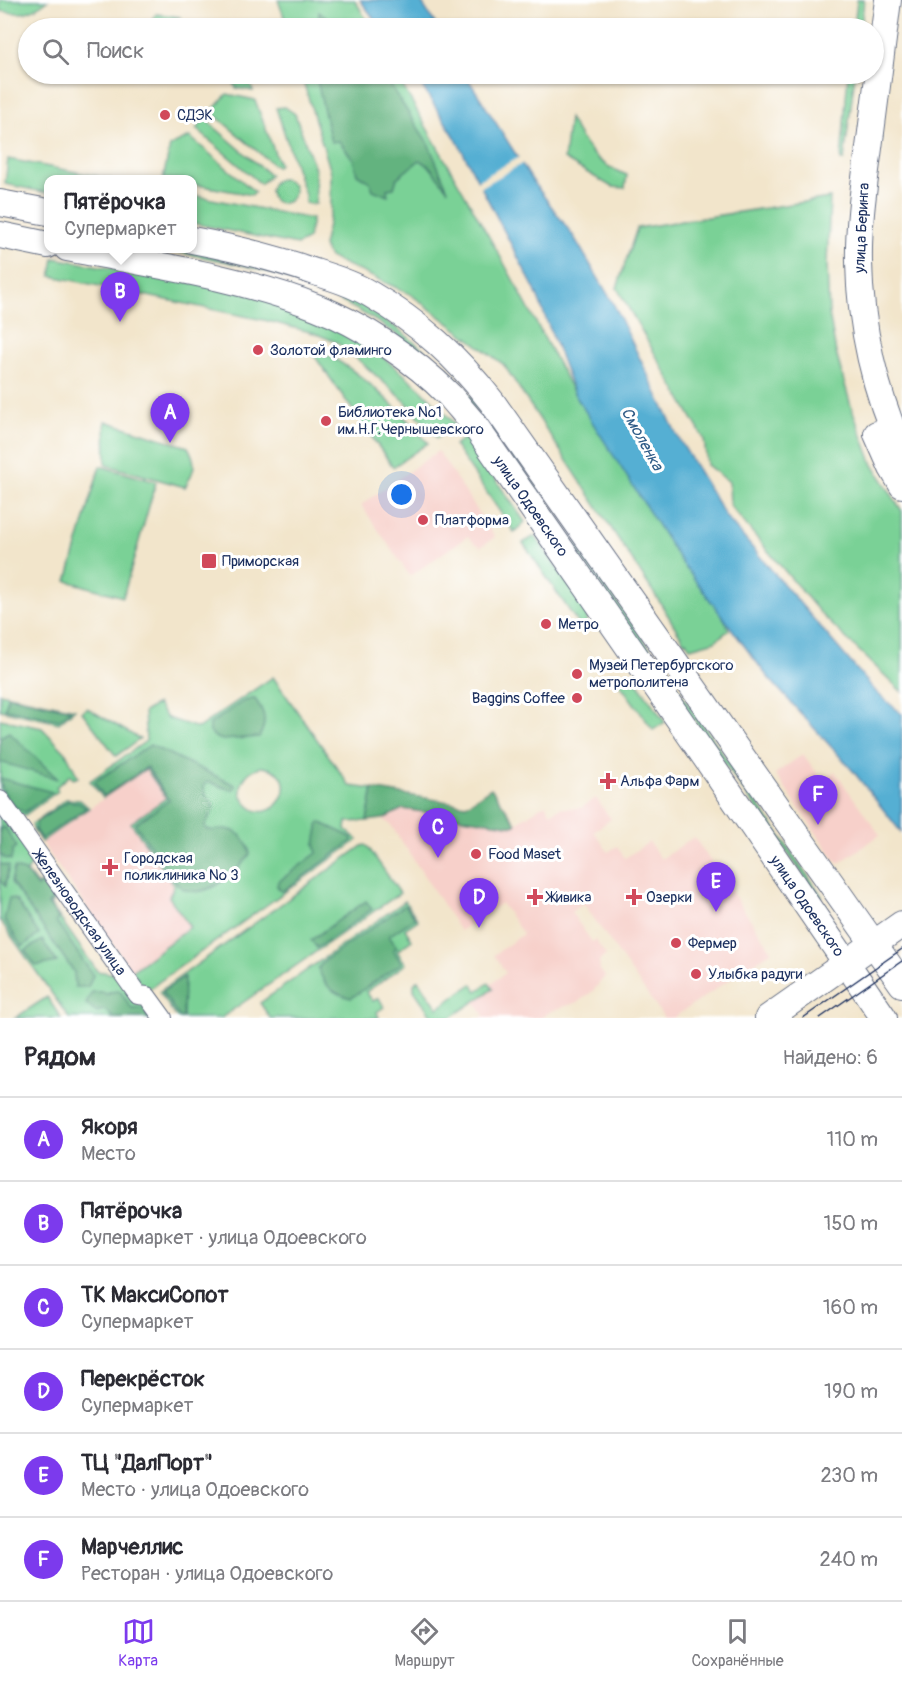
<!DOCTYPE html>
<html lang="ru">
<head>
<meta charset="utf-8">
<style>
	:root { --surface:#fff; --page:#f2f2f3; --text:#2b2b33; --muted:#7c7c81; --line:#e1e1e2; --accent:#7c3aed }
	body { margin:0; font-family:Pangolin,sans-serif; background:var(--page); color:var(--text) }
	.you { position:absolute; left:402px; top:495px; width:21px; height:21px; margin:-15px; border:4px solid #fff; border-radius:50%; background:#1a73e8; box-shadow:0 0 0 9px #1a73e833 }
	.badge { display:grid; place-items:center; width:39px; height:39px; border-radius:50%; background:var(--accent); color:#fff; font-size:20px; font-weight:700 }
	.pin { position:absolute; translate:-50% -50px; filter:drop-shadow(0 2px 3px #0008) }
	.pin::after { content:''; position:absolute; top:32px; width:21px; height:18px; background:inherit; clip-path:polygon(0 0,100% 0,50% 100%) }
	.popup { position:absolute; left:44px; top:175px; width:153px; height:78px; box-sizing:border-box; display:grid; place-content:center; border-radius:12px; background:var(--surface); filter:drop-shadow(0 2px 4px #0005); font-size:20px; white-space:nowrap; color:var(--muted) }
	.popup b { font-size:22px; color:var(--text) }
	.popup::after { content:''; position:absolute; left:50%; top:100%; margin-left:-12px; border:12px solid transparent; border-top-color:var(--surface) }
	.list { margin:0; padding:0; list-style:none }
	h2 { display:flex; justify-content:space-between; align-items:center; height:78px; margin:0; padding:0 24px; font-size:26px }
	h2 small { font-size:20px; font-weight:400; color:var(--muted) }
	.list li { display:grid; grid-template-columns:39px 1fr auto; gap:18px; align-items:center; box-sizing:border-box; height:84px; padding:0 24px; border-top:2px solid var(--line) }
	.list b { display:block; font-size:22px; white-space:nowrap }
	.list p { margin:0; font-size:20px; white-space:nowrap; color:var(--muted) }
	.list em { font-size:20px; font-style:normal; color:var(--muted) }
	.icon { flex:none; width:33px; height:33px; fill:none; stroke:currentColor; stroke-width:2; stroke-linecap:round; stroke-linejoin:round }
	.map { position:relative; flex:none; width:902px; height:1018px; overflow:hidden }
	.search { position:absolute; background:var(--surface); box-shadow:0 2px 4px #0004; left:18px; right:18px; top:18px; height:66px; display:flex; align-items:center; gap:15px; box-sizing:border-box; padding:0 21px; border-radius:33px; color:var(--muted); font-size:22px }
	.sheet { height:582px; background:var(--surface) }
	nav { display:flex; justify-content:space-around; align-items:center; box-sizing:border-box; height:84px; border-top:2px solid var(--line); background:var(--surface); font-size:16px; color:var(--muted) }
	nav a { display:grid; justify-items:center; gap:3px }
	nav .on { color:var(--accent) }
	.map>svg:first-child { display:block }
</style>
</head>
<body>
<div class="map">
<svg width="902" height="1018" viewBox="0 0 902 1018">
	<rect width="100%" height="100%" fill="#fff"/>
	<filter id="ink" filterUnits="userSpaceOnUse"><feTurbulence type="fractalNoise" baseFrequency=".0167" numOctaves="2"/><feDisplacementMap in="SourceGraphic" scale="12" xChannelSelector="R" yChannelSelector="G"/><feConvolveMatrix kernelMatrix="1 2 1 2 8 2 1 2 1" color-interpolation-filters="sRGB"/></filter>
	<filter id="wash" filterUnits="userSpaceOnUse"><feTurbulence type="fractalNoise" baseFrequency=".008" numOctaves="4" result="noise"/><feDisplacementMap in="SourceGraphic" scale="24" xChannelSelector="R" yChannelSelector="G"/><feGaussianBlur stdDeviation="1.35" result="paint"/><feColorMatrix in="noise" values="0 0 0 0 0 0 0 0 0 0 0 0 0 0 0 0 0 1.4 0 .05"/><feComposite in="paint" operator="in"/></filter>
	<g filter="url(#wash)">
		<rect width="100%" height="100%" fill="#f2e5cb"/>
		<path fill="#f7d0ca" d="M438,451l57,86 -15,10 -2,-3h-3l-7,-8 -58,40 -49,-71z
			M803,754l19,26 13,-8 45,63 -42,29 -63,-90z
			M146,769l21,29 -36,25 43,62 -5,12 21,30 -58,44 -91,-129z
			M596,798l15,21 -17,12 14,21 9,-6 8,12 24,-16 12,17 33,-22 78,114 -99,67h-9l-81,-115 -12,9 21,30 3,-2 11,15 -7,6 1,10 5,5 -12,15 -15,11 -27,9 -10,7h-61l4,-3 -13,-18 35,-24 -12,-18 29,-21 -22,-31 -41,28 -69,-106 -8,-6 20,-10 111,17 2,-3 29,-19 6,9 9,-5h21z"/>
		<path fill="#7ad196" stroke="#4a807a" stroke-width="1.5" fill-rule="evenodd" d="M0,0h48c-18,14 -25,15 -47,11l-1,3z
			M278,0h77l16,28h-83z
			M857,0h7l-3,28h-7z
			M156,14l25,3 -27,10 -1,-8z
			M236,74h9l8,17 -17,-3 -2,-4z
			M301,74h95l108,189 71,132 149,223 5,12 -14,11 -25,7 -4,-7 -2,1 -23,-38 -157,-239 -94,-71 -81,-37 -6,-11 8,-35v-39z
			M848,74h7l-11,86h-3z
			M227,94l28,6 24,64 -3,3 -65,-55z
			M285,107l10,7 20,55 1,35 -11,-1v-8l-29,-87z
			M569,118c15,27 27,47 58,57l-2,13 -13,-1 -48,-28z
			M205,119l65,56 -9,9 -65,-55z
			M190,137l65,55 -3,3 -60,-11v-4l-29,-1 7,-33z
			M8,159l104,20 -64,1v13l-43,-9z
			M270 191a12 12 0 1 1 24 0a12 12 0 1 1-24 0Z
			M192,195l120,24 -4,20 -11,6 -105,-22z
			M830,198l-3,66 2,49 7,40 15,53 22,59 29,46v181l-80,-77 -92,-109 -1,-24 -22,-17 -3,-26 -87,-151 20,-60z
			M161,249h24l114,28 55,23 43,28 49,40 44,51 332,477 -3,2 -335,-478c-14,-16 -27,-33 -42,-48 -41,-39 -90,-69 -143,-89 -44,-18 -92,-25 -138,-34z
			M54,258l190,34 58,19 65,34 32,25 22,19 34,35 -18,14 -31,-36 -50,-44 -20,-16 -22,-9 -46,-12 -217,-45z
			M311,351c6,1 13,2 18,5 36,18 73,57 99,87l-35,24z
			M105,421l83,26c10,17 6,25 -3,40l-79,-22z
			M466,437l59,85 -11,10 -60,-87z
			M100,466l56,16 -33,115 -56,-16z
			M535,536l54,77 -5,19 -61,-89z
			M612,673l20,2 33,47 -12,8z
			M273,677l77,109 23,3 -6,32 -20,1 -1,8 12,10 -212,151 -14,-20 58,-44 -21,-30 5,-12 -43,-62 35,-25 -20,-29 -43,29 -13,-17 56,-40 -2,-29 13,-8 10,14 31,10zM261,767c48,4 11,67 -15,36 -12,-15 -1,-32 15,-36z
			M0,693l75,16 -16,14 -59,-13z
			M87,708l53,31 -24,17 -34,-44z
			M0,719l42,9 24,25 12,24 -5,2 -3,-4 -14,12 2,4 -33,24h-6l-4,-4 -15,-21z
			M66,799l14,1 9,8 -48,34 -8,-12 -1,-6z
			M0,811l34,49 -7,12 10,13 6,-4 13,19 -6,4 47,67 19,3 20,30 9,-1 10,15h-86l-69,-98z
			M365,845l3,2 32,46 -179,125h-44l-18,-26 203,-146z
			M405,901l13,19 -13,9 7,11 -15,11 9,13 -40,28 7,9 6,-3 5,9 -7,5 2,6h-109l-10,-15z
			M418,980l20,28 34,-24 5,7 12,-8 4,6 -43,29h-17l-19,-28v-6z
			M47,997l14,21h-46z"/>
		<path fill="#63b37f" stroke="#3f716e" stroke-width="1.5" d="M319,12l23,16h-24z
			M317,74h66l45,69 20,47 -18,-23 -10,-7 -23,18 -3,10 -7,1 1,7 -15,-6 -3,-8 -13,-8 -4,-15 -14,-18 -8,1 -14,-62z
			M8,696l63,14 -12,10 -54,-11z
			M252,699h3c10,14 13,22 4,38l-36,3 -7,-2 -6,-6v-8l32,-22z
			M9,732l49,47 -58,-17v-25z
			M150,745l85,40v3l-4,2 -22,-8 -4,1c-4,15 7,13 9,25l-9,17 1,4c7,3 9,1 16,0 15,-1 26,11 28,25 -14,20 -50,52 -73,30l-42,-60 34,-24 -22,-33 -43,29 -10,-14z
			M0,778l52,14 -27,20c-12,-2 -25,-23 -25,-34z
			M491,788l25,35 -2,3 -111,-17 -20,10 -16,2 6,-32 93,16z
			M68,801l11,2 7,5 -45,31 -6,-9 1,-8z
			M319,822l30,14 3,2v3l-69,50h-2l-4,-5 1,-4 39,-29 -2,-8z
			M5,827l11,18 -1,4h-2l-2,11 -8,-2v-2l-3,-1v-27z
			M0,864l9,2 -4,20 -5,-5z
			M14,868l11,3 12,16 5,-4 12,16 -6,5 11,15 -3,2 37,54 -5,12h-13l-1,-15 -63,-90z
			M9,898l7,2 23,34 -17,13 -18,-27z
			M366,901l6,8 -55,39 -6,-8z
			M405,905l10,13 -26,18 8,11 -4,3 9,13 -51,35c-19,-5 -26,-11 -33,-30l6,-7z
			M42,940l15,22 -21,4 -11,-15z
			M184,977l-1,41h-3l-18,-26z
			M120,991l12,18 10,-1 8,10h-37l-6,-7 -3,-1 -7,2 -11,-8 6,-12h12l1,2h4v-2z"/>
		<path fill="#55afd3" stroke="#386f98" stroke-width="1.5" d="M360,0h60l18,28h-57z
			M414,74h51l69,109 40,54 39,66 66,136 47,78 151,176 25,21 -1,118 -48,-61 -86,-95 -87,-116 -105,-165 -40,-105 -80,-153z"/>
		<path fill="#f2e5cb" d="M521,156l4,6 -47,27 -3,-7z"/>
	</g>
	<g filter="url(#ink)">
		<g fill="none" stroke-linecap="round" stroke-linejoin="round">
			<defs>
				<g id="street">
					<path id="s1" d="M0,800l138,195 9,1 16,22"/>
				</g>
				<g id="secondary">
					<path d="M888,0c-6,47 -12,93 -18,140 -5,40 -12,81 -11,122 1,64 16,131 43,189"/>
					<path d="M0,203l48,9"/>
					<path d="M0,235l48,10"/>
					<path d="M192,240c42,8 83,18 123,32 19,6 38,12 55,22 50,29 87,63 122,108l410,582"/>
					<path id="s2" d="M67,248c82,16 173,29 249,59 45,17 99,53 133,88 8,9 16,19 24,28l235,338 176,257"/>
					<path d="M877,434l15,34 10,17"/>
					<path d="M768,1018l134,-94"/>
				</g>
			</defs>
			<use href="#street" stroke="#666f84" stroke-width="20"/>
			<use href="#secondary" stroke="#666f84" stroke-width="28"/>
			<use href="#street" stroke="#fff" stroke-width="18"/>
			<use href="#secondary" stroke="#fff" stroke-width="26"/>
			<path stroke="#1b2f5e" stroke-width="1.5" d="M803,1018l99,-69
				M820,1018l82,-57"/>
		</g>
	</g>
	<g fill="#d1495b" stroke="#fff" stroke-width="2">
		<circle cx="165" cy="115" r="6"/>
		<circle cx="258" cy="350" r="6"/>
		<circle cx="326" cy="421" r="6"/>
		<circle cx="423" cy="520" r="6"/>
		<rect x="201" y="553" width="16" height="16" rx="3"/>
		<circle cx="546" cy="624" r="6"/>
		<circle cx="577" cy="674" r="6"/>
		<circle cx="577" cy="698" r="6"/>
		<path d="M605 772h6v6h6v6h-6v6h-6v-6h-6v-6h6z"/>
		<circle cx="476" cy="854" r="6"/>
		<path d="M107 858h6v6h6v6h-6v6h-6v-6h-6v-6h6z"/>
		<path d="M532 888h6v6h6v6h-6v6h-6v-6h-6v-6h6z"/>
		<path d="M631 888h6v6h6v6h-6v6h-6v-6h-6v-6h6z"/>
		<circle cx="676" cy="943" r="6"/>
		<circle cx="696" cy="974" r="6"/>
	</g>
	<g text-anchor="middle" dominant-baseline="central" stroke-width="6" stroke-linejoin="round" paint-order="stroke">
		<g font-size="15" fill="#1b2f5e" stroke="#fff" text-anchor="start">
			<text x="177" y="115">СДЭК</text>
			<text x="270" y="350">Золотой фламинго</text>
			<text x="338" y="412">Библиотека №1<tspan x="338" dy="17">им.Н.Г.Чернышевского</tspan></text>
			<text x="435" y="520">Платформа</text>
			<text x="222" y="561">Приморская</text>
			<text x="558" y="624">Метро</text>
			<text x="589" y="665">Музей Петербургского<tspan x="589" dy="17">метрополитена</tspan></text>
			<text x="565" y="698" text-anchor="end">Baggins Coffee</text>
			<text x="620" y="781">Альфа Фарм</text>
			<text x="488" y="854">Food Maset</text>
			<text x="124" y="858">Городская<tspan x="124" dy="17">поликлиника № 3</tspan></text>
			<text x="547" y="897">Живика</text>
			<text x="646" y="897">Озерки</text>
			<text x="688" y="943">Фермер</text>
			<text x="708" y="974">Улыбка радуги</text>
		</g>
		<g font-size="15" fill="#1b2f5e" stroke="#fff">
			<text transform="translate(862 228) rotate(-87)">улица Беринга</text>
			<text stroke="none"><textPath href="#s2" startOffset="555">улица Одоевского</textPath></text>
			<text stroke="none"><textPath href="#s2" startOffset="1041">улица Одоевского</textPath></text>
			<text stroke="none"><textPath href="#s1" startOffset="138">Железноводская улица</textPath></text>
		</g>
		<g font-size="16" font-style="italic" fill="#2f5c87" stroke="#fff">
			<text transform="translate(642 439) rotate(61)">Смоленка</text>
		</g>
	</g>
</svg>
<div class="you"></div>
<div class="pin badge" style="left:170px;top:443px">A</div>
<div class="pin badge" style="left:120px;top:322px">B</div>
<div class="popup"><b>Пятёрочка</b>Супермаркет</div>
<div class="pin badge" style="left:438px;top:858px">C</div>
<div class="pin badge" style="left:479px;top:928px">D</div>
<div class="pin badge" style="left:716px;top:912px">E</div>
<div class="pin badge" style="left:818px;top:825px">F</div>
<div class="search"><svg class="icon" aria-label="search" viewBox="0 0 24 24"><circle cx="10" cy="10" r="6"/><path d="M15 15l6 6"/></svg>Поиск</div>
</div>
<section class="sheet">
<h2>Рядом<small>Найдено: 6</small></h2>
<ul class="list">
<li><span class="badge">A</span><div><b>Якоря</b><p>Место</p></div><em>110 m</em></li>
<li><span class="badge">B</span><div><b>Пятёрочка</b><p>Супермаркет · улица Одоевского</p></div><em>150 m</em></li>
<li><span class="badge">C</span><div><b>ТК МаксиСопот</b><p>Супермаркет</p></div><em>160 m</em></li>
<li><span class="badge">D</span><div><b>Перекрёсток</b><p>Супермаркет</p></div><em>190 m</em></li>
<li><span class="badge">E</span><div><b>ТЦ &quot;ДалПорт&quot;</b><p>Место · улица Одоевского</p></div><em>230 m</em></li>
<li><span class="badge">F</span><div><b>Марчеллис</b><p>Ресторан · улица Одоевского</p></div><em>240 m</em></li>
</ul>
</section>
<nav>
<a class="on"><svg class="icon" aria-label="map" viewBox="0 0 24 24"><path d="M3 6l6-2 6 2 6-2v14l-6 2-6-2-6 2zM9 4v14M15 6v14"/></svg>Карта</a>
<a><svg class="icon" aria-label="directions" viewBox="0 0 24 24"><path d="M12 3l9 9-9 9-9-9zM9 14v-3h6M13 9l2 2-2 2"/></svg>Маршрут</a>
<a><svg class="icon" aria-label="saved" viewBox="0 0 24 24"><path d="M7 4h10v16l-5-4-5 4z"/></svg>Сохранённые</a>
</nav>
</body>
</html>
